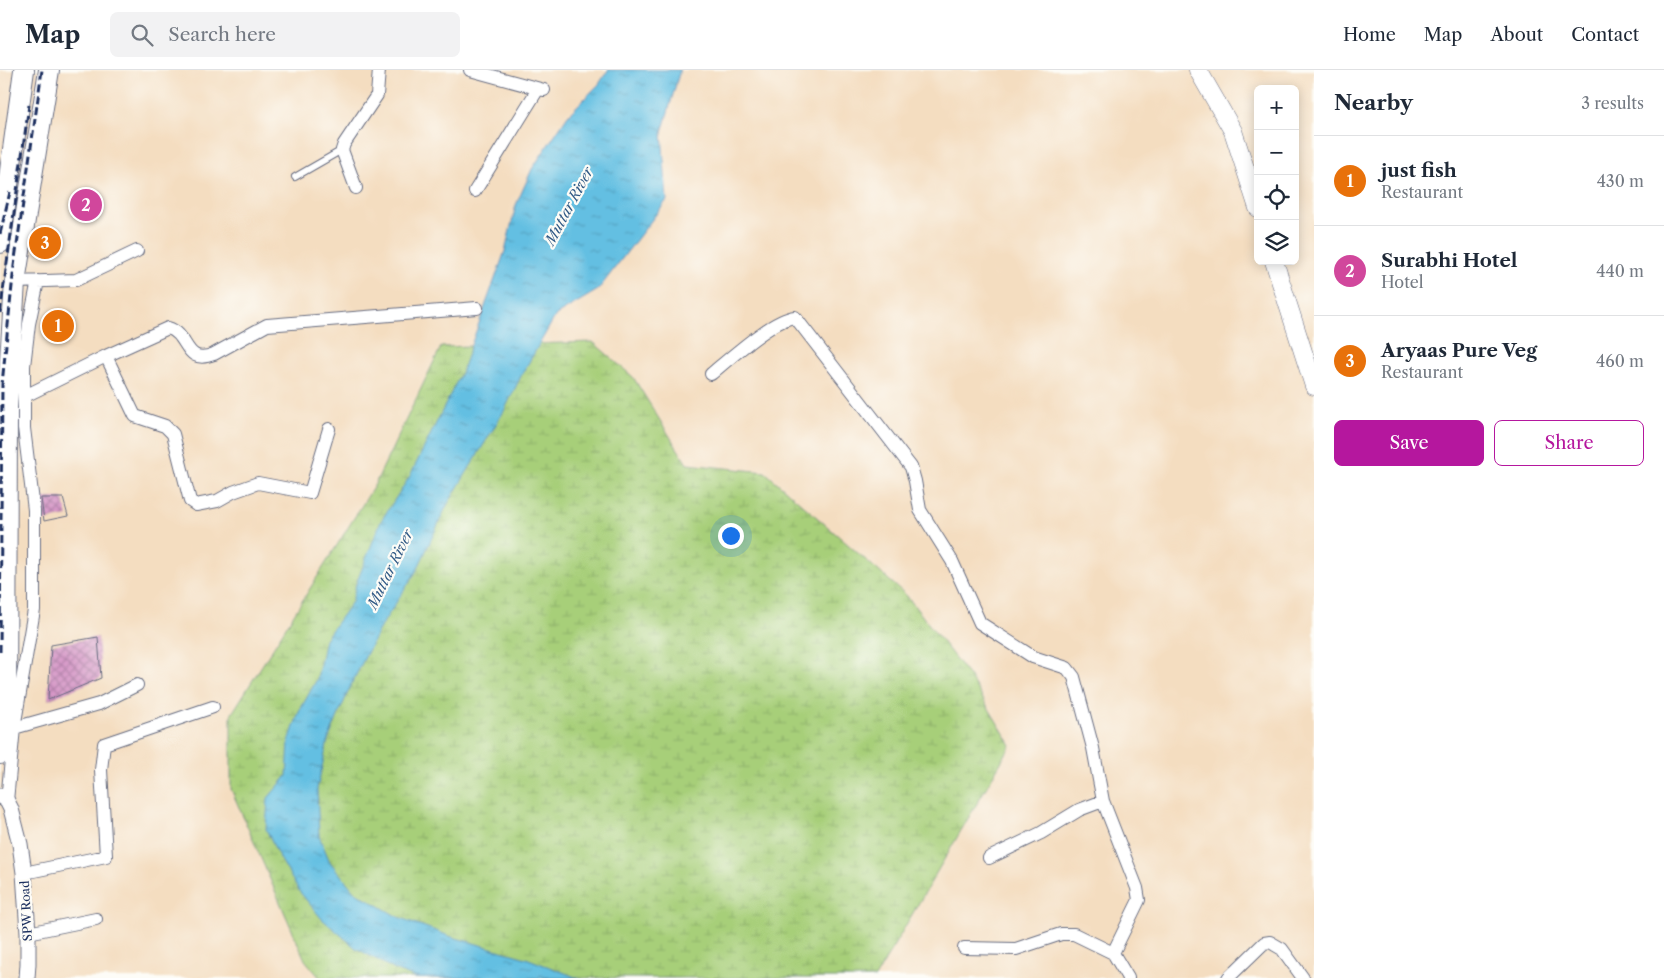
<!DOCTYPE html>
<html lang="en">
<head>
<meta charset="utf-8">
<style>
	:root { --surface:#fff; --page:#f2f2f3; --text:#1f2937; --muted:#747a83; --line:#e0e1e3; --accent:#b5179e }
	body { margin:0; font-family:"Libre Caslon Text",serif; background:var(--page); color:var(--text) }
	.controls { position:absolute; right:15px; top:15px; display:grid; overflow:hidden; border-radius:8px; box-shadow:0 2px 12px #0003 }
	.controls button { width:45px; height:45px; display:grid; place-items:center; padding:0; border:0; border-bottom:1px solid var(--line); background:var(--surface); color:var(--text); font:25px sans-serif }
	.you { position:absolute; left:730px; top:465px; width:18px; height:18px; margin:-12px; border:4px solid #fff; border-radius:50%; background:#1a73e8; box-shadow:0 0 0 8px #1a73e833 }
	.badge { display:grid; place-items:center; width:32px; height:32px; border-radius:50%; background:var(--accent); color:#fff; font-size:16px; font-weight:700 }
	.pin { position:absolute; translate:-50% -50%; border:2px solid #fff; box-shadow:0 1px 5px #0006 }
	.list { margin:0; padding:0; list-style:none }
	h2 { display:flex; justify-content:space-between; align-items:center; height:65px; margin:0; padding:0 20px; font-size:21px }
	h2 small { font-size:16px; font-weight:400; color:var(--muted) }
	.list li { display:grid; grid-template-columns:32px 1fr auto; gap:15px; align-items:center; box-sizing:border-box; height:90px; padding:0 20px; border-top:1px solid var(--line) }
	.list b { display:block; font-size:19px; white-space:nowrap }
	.list p { margin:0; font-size:16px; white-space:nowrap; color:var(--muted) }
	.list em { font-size:16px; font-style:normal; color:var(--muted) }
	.actions { display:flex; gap:10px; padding:15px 20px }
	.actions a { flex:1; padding:11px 0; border:1px solid var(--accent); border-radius:8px; text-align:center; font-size:18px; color:var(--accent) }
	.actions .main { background:var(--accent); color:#fff }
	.icon { flex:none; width:28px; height:28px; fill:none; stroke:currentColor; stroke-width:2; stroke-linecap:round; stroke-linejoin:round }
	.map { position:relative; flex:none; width:1314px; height:908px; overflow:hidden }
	header { display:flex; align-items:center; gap:30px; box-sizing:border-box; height:70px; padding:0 25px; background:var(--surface); border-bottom:1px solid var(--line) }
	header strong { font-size:24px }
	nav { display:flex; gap:28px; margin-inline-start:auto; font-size:18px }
	.search { width:350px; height:45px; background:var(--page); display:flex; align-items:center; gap:12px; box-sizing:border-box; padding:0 18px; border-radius:8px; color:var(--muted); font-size:19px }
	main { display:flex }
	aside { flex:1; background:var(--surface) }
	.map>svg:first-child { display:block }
</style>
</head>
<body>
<header>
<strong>Map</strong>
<div class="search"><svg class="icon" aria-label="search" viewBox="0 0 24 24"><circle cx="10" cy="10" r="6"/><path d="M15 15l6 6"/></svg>Search here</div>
<nav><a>Home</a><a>Map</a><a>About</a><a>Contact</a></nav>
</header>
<main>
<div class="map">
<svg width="1314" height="908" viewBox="0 0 1314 908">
	<defs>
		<pattern id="wetland-marsh" width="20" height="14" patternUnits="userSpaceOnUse" patternTransform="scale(1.25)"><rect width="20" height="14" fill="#a7cf79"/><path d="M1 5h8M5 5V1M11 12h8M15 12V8" fill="none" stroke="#8fb26b"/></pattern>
		<pattern id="water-ripples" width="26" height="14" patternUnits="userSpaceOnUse" patternTransform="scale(1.25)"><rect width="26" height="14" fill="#64bfe2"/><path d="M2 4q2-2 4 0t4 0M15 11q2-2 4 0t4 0" fill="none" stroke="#529cba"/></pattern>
		<pattern id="building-cross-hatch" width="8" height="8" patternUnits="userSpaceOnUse" patternTransform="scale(1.25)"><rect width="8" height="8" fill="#d595c6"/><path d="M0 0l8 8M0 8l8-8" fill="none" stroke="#ac7aa4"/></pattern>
	</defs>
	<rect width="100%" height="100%" fill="#fdfcf7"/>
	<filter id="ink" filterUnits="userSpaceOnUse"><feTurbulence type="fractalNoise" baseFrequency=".02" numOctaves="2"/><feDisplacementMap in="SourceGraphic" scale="10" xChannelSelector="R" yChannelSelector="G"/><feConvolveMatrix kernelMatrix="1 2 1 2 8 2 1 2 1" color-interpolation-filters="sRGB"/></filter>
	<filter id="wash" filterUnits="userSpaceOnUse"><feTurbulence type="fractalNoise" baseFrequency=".0096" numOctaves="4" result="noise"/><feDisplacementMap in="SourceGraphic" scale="20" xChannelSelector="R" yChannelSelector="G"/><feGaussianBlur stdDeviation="1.12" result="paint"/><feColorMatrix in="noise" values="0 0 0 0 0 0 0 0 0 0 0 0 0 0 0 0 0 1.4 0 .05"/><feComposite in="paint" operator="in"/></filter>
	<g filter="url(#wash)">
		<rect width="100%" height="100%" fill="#f4ddc0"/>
		<path fill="url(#wetland-marsh)" stroke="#617f6c" d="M593,272l40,35 54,87 78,8 141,123 63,81 42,69 -136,233h-555l-15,-18 -74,-171v-74l143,-229 67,-139z"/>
		<path fill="url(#water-ripples)" stroke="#4077a0" d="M608,0h72l-18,63 5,67 -69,90 -42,25 -35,61 -17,35 -57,94 -30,65 -39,61 -27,54 -23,55 -11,49 2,47 11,26 24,29 44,26 51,19 77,22 52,20h-162l-19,-7 -41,-23 -34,-29 -23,-28 -22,-38 -11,-24 2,-31 19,-22 2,-35 10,-29 18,-33 8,-40 27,-37 4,-18 25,-63 29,-45 51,-103 44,-122 11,-46 16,-36 36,-54 31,-31z"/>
		<g id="blocks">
			<path fill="url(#building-cross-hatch)" d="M41,428h22l5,18 -24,5z
				M98,567l3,41 -53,22 3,-55z"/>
		</g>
	</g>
	<g filter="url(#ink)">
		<use href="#blocks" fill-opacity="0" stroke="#676c80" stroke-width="1"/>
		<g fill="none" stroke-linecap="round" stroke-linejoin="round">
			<defs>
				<path id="service" d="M295,107l47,-27"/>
				<path id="minor" d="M470,0l74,20
					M356,118l-14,-38 2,-6 33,-49 2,-25
					M475,121l63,-102
					M15,212l61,-2 61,-29
					M106,286l29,60 30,10 8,8 17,67 6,4 21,-4 16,-9 25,-9 52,10 19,-64
					M711,304c18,-15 62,-55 84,-57l116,150 4,14 5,29 32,51 28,62 53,34 34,11 7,9 19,71 10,53 34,87 2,12 -26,53
					M25,326l81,-40 62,-28c22,6 15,38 46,26l53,-29 210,-17
					M14,658l85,-24 38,-19
					M7,731l7,-73 20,-118v-100l-10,-82v-62l5,-42 9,-43
					M989,788l52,-25 38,-23 24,-9
					M24,803l82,-17 -5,-86 3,-26 109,-37
					M28,863l68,-14
					M964,878l52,1 45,-15h13l39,19 15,25
					M1228,908l36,-35 6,-1 12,7 21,29"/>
				<path id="tertiary" d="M0,726l7,5 4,8 9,35 4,29 4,60v31l-1,14"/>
				<path id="secondary" d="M1198,0l35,61 25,77
					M1274,191l40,125"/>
				<path id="trunk" d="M0,173l24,-173
					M0,684l6,-22 1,-324 8,-126 34,-212"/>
			</defs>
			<use href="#service" stroke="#676c80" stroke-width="8"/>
			<use href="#minor" stroke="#676c80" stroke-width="14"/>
			<use href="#tertiary" stroke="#676c80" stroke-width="17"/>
			<use href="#secondary" stroke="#676c80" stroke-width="19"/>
			<use href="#trunk" stroke="#676c80" stroke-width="22"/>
			<use href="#service" stroke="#fff" stroke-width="6"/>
			<use href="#minor" stroke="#fff" stroke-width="12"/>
			<use href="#tertiary" stroke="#fff" stroke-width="15"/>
			<use href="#secondary" stroke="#fff" stroke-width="18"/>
			<use href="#trunk" stroke="#fff" stroke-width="20"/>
			<path stroke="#1b2f5e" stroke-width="3" stroke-dasharray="8 4" stroke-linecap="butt" d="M0,164l10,-42
				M0,243l29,-208
				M0,582l2,-268 12,-118 28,-196"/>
		</g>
	</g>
	<g text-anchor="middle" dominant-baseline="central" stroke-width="4.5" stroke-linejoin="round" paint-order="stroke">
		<g font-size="12" fill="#1b2f5e" stroke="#fdfcf7">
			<text transform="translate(26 841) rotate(-93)">SPW Road</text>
		</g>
		<g font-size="14" font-style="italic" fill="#315a86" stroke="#fdfcf7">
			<text transform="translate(569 136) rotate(-62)">Muttar River</text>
			<text transform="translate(390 499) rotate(-64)">Muttar River</text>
		</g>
	</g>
</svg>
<div class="controls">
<button>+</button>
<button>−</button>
<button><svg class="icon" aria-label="locate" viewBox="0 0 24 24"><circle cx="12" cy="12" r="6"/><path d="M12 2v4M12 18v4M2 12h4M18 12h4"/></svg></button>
<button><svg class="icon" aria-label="layers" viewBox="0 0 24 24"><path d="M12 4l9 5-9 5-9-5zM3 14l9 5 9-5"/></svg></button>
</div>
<div class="you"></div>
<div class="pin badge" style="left:58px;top:256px;background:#e8710a">1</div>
<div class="pin badge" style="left:86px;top:135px;background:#d1479c">2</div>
<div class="pin badge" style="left:45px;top:173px;background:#e8710a">3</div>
</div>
<aside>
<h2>Nearby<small>3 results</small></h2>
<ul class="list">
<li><span class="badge" style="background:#e8710a">1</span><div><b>just fish</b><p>Restaurant</p></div><em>430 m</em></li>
<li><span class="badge" style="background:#d1479c">2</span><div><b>Surabhi Hotel</b><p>Hotel</p></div><em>440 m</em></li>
<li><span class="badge" style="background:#e8710a">3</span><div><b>Aryaas Pure Veg</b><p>Restaurant</p></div><em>460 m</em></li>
</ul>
<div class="actions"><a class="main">Save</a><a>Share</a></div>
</aside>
</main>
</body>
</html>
